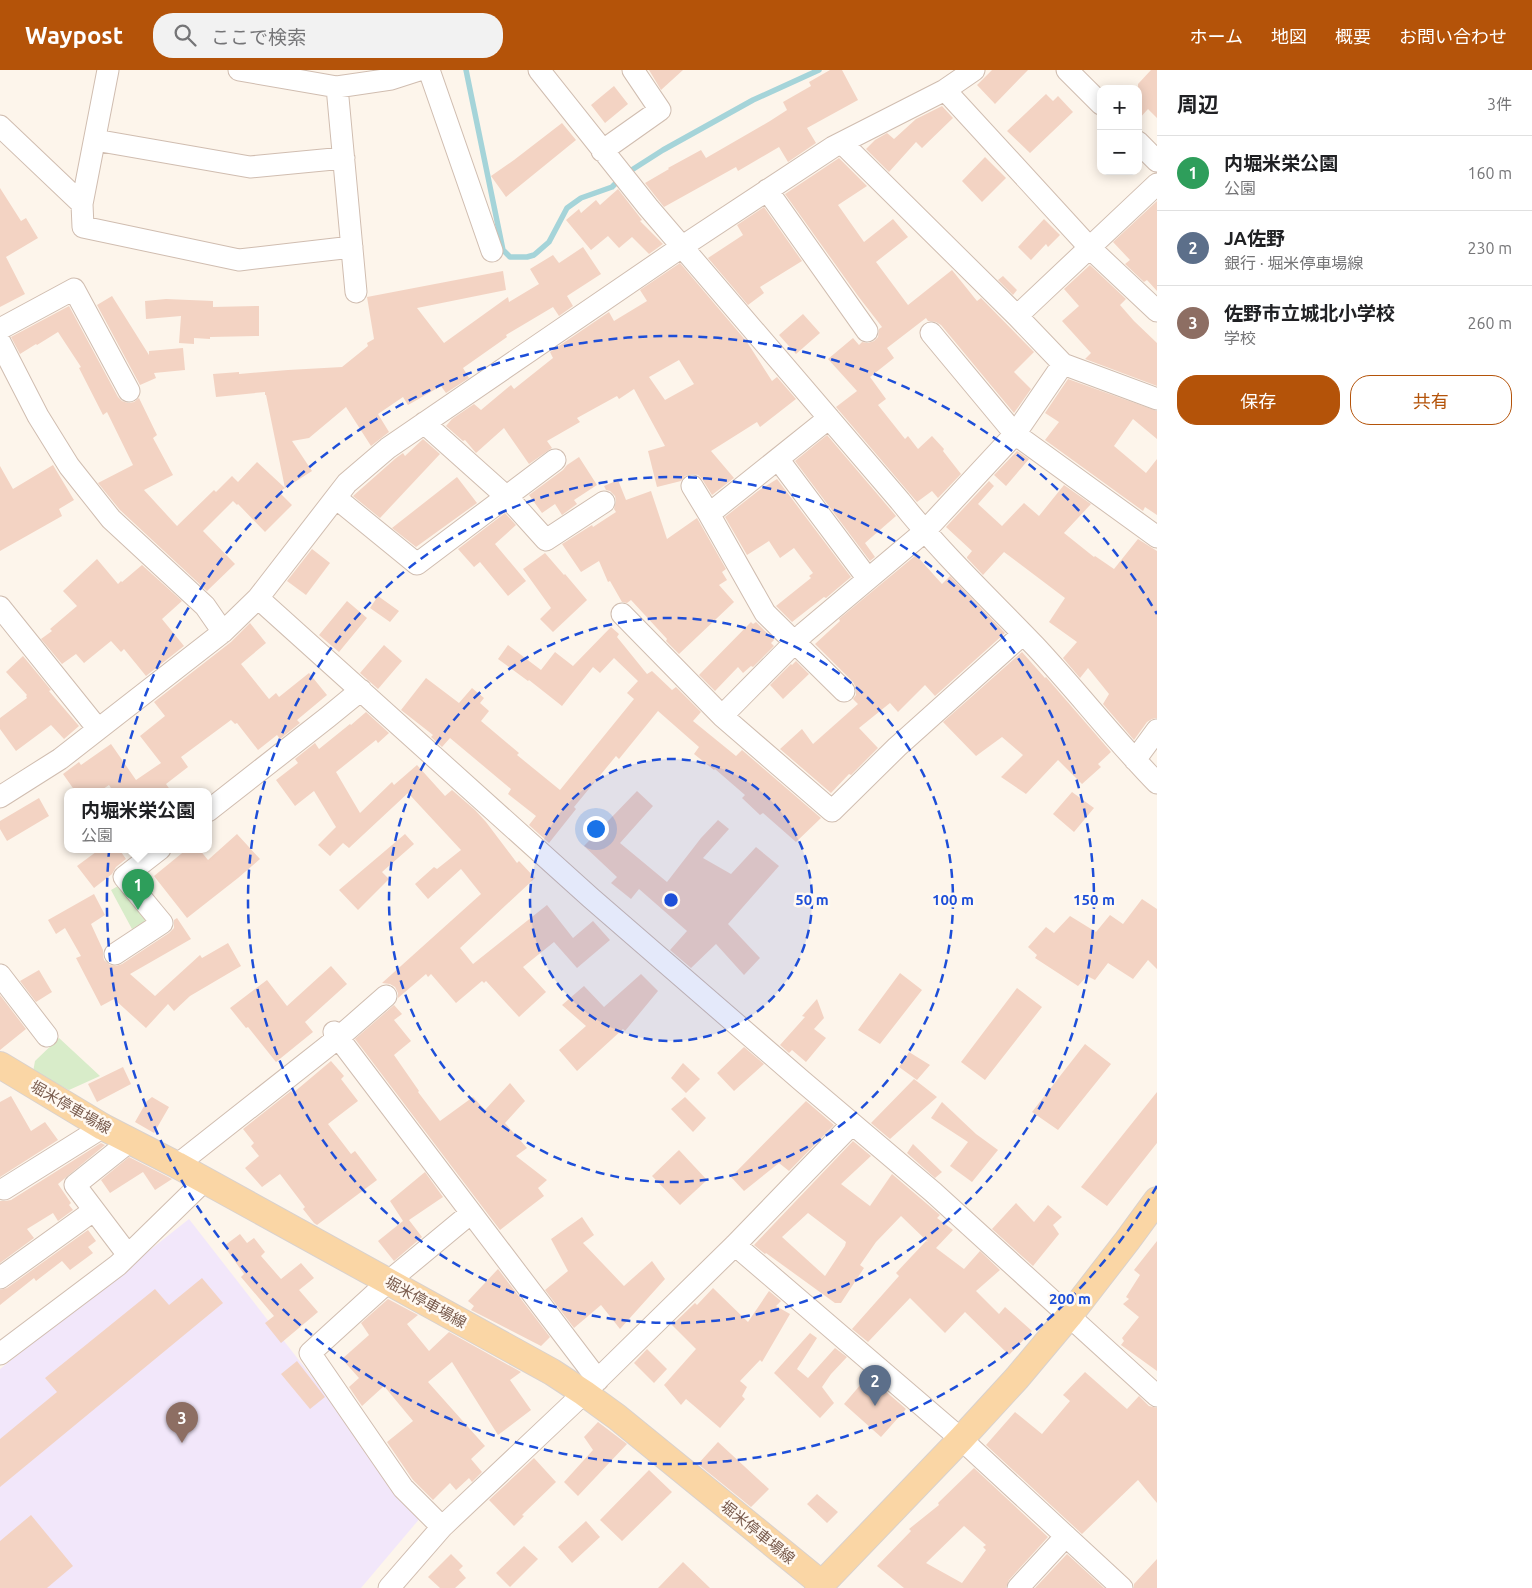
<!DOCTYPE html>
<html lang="ja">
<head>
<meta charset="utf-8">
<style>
	:root { --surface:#fff; --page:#f2f2f2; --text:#202124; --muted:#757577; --line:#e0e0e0; --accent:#b45309 }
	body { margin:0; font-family:Ubuntu,"Noto Sans JP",sans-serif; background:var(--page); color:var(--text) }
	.controls { position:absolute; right:15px; top:15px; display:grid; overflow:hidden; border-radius:10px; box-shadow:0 2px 12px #0003 }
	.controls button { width:45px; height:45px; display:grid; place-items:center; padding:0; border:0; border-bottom:1px solid var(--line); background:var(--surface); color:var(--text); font:25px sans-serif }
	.you { position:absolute; left:595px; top:758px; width:18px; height:18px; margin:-12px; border:4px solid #fff; border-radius:50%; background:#1a73e8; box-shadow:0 0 0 8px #1a73e833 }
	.badge { display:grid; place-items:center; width:32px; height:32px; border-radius:50%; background:var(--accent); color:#fff; font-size:16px; font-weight:700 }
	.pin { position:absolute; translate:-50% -41px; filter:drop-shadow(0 1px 2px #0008) }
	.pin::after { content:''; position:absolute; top:26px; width:18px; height:15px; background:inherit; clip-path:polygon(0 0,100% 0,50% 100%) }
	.popup { position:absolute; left:64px; top:718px; width:148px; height:65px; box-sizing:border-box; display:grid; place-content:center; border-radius:10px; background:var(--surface); filter:drop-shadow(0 1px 4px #0005); font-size:16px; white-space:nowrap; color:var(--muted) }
	.popup b { font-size:19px; color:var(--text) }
	.popup::after { content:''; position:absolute; left:50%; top:100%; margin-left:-10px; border:10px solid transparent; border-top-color:var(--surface) }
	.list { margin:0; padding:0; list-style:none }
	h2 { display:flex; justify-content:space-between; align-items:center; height:65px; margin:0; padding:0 20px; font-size:21px }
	h2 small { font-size:16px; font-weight:400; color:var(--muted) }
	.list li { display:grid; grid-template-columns:32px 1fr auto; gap:15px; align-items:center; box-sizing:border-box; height:75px; padding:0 20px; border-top:1px solid var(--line) }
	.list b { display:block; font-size:19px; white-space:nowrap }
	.list p { margin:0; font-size:16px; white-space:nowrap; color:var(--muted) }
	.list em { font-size:16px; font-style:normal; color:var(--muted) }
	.actions { display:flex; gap:10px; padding:15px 20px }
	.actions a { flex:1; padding:11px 0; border:1px solid var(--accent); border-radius:20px; text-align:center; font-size:18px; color:var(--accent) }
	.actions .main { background:var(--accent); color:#fff }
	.icon { flex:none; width:28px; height:28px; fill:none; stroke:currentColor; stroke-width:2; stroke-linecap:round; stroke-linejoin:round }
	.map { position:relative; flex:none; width:1157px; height:1518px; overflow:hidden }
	header { display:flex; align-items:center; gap:30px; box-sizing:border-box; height:70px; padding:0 25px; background:var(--accent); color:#fff }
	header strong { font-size:24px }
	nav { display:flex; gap:28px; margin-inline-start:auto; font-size:18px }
	.search { width:350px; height:45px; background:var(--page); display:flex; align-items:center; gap:12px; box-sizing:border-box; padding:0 18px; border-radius:20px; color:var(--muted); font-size:19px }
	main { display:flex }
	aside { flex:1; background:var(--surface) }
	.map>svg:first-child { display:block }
</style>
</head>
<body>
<header>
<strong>Waypost</strong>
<div class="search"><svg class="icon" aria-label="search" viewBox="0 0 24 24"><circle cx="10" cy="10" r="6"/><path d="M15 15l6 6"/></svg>ここで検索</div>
<nav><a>ホーム</a><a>地図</a><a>概要</a><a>お問い合わせ</a></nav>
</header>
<main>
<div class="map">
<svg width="1157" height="1518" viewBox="0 0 1157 1518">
	<rect width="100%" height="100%" fill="#fdf5eb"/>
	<path fill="#f2e7fa" d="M189,1149l232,298 -60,71h-361v-219z"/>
	<path fill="#d8ecc9" d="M134,807l24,24 -7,17 -19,11 -21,-39z
		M59,968l41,38 -31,14 -36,-18 2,-11z"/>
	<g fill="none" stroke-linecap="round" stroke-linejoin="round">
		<path stroke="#a5d4d9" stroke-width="5.5" d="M466,0l37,180 7,7h17l7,-2 15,-13 18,-34 14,-10 31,-11 8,-8
			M627,103l36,-23 90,-50 66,-30"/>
	</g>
	<path fill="#f3d3c3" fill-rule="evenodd" d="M649,0h34l-22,20z
		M830,0h12l16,30 -51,28 9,15 -28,19 -9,-15 -41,24 -2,-4 -72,40 -19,-24 24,-14 -1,-1 33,-18 5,8 64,-37 17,-11 -4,-8 28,-16 -2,-4z
		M992,0h36l-33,34 -18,-19z
		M1151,0h6v48l-9,-9 -10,11v-36z
		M614,16l14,18 -23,19 -14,-18z
		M1046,24l7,7 5,-5 15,16 -43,41 -23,-22z
		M942,36l11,12 -31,30 -6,-6 -27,30 -23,-23 9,-9 12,-7 7,6 22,-20z
		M562,53l14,17 -70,57 -15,-21 23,-16z
		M985,87l21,21 -24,24 -20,-21z
		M839,88l28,28 -29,19 26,37 29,-23 15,18 -32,25 32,43 44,-35 25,31 4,-3 53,54 -20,20 17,17 -17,24 -73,-88 -5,-3 -8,-1 -2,-3 -39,30 7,10 -24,19 16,22 -8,6 27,34 3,-3 10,13 14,-13 12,13 -1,2 18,23 -23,24 -6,-7 -15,11 -81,-95 21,-16 -29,-32 25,-21 6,7 3,-3 6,1 6,-2 4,-4 1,-8 3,-2 -24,-31 -73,-102z
		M0,118l21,33 5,-3 12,20 -32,19 19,37 -25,13z
		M618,119l24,31 -2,1 23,23 -14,10 -17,-17 -13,11 -11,-12 -17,14 -25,-30 13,-11 2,4 15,-13 4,5z
		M1157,131v90l-10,-11 -3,2 -19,-18 5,-4 -17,-18z
		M764,137l38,54 -42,26 4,6 -16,12 -40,-47 35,-23 -6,-10z
		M1044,149l16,16 -12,12 -2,-3 -15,16 -13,-13z
		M583,177l18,27 -34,22 6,10 -14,10 -6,-9 -47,28 1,2 -44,31 6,10 -23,15 -5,-7 -33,19 -5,-8 -25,17 11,18 -18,14 -25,-39 -37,31 -17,3 20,30 -33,21 13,13 -27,27 -27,-28 -1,1 -4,-4 -30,30 32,33 -28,27 -87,-81 -22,-27 35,-18 -26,-53 -4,3 -24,-47 2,-1 -23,-35 -21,13 -1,-1 -16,10 -9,-17 58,-31 49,91 4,4 6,2 6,-1 5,-4 18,37 -4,3 20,37 -29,15 33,36 37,-36 2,2 16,-16 6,6 19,-20 28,26 -19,-93h-1v-3l-49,5 -3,-23 26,-2v2l49,-4 54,-3 26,-21 -1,-3 7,-4 -7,-42 136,-26 3,19 -89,18 27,35 64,-46 1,5 30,-18 -9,-15 23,-14 6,8z
		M680,193l67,79 25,39 5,-4 19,22 -36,28 -3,-5 -46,29 23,27 -22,17 -10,-16 -4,-4 -6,-1 -7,2 -4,5 -24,6 -9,-36 17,-5 -31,-57 -15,10 -2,-3 -40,22 3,4 -33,19 5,7 -23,16 -25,-36 -28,25 -11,-13 -2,1 -17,-15 6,-7 22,-15 7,6 30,-25 3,4 39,-31 -3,-6 59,-40 5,9 33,-20 -7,-11zM679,290l15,24 -29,16 -16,-23z
		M1090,195l36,34 -6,6 14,16 23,22v43l-72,-27 6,-6 -29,-32 17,-15 -15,-17z
		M1003,206l14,14 -4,5 -15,-15z
		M112,226l37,59v-4l34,-3 2,22 -31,3 2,5 -16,7 -43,-80z
		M166,229l47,2v6l46,-1v30l-49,1v2l-16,-1v6l-15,-1 2,-27 -35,3 -1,-18z
		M803,244l17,19 -24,21 -17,-19z
		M1068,309l89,32v28l-24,-20 -19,27 32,27 11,-14v56l-12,-8 -2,4 -98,-71 14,-18 -14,-9z
		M827,365l69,81 -31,27 10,14 -5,4 -75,-100z
		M423,369l17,15 -60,64 -27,-22 43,-38 7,-5 2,3z
		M1017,381l12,8 -23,27 -12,-11z
		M579,387l18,28 -23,15 3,4 -15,11 -7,-11 -13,9 -13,-18 34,-25 4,-5z
		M53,395l21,35 -15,9 3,7 -62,35v-85l13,23z
		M457,407l20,26 -61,44 -24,-19z
		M777,409l74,98 -25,21 -2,-1 -32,25 -16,-16 35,-28 -2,-2 4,-3 -19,-25 -14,10 -11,-17 -22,14 -22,-38 33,-26z
		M618,410l8,20 25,-9 16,48 30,-21 29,51 -4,3 5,8 -8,5 15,17 -55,52 -13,-13 1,-2 -36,-39 -4,3 -5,-1 -12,-21 -2,1 -9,-21 -18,11 -19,-28 30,-19 1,2 23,-15 -2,-3 2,-8 -1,-5 -5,-5 -4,-1 -2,-4z
		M989,411l5,5 -16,18 24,22 22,-23 15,13 25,-31 27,19 -27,29 30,24 1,-1 19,13 24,-30 19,12v167l-5,1 -5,3 -13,18 -31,-36 6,-10 -21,-26 -8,10 -17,-20 14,-16 -28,-20 16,-24 -61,-46 -21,23 -16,-17v-1l5,-6 -26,-24z
		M505,443l11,12 -21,19 31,37 -18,15 -28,-34 -6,5 -16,-18z
		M312,479l18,14 -24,32 -19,-14z
		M545,483l19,22 1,-1 22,26 -34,32 -13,-13 11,-11 -28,-39z
		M916,485l26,29 8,-8 55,57 -70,63 -10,-11 -27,27 -8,-9 -31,25 19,20 -27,27 -2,-1 -18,19 -51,-44 22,-20 11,15 45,-40 -5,-5 3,-4v-7l-3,-6 -38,-38 25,-23 -1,-2z
		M97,489l21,25 3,-3 1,1 20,-17 40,36 -20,18 22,27 -38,30 -22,-27 -3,3 -10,-11 -27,22 -8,-9 -14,10 -21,-25 11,-8 -2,-2 27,-23 -14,-15z
		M378,526l21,15 -9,11 -20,-14z
		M347,531l20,17 -28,34 -20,-17z
		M751,552l2,2 3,-2 18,18 -3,3 3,3 -21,21 -2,-1 -8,7 -5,-6 -23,24 -16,-16z
		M250,553l16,20 -25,21 28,35 7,-6 3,4 30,-24 18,22 -30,25 3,3 -20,16 -3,-4 -19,15 -21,-27 -2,1 -4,-4 -50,37 7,10 -22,17 5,7h-58l-4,-6 -9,6h-25l-12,-17 16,-12 2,3 30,-21 25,36 25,-17 -21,-27 25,-20 -11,-14 77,-60z
		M611,557l8,7 -2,3 30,37 5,-3 20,19 4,-3 25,25 -8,9 43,35 6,-6 79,68 -25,24 -33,-29 -3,2 -18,-17 3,-3 -30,-26 -1,1 -20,-16 5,-7 -41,-36 -39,48 -3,-3 -42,51 2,2 -27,34 -20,-18 7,-9 -28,-22 3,-5 -61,-51 -8,9 -11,-10 2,-2 -32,-25 25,-32 33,25 13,-15 12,10 -4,5 9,8 -8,10 38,32 -2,2 43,35 74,-91 -7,-6 11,-12 -24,-23 -14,15 -7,-6 -31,39 -33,-26 -1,1 -30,-22 10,-14 33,25 14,-18 18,14z
		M384,575l18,16 -24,28 -18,-16z
		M1022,582l23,26 1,-1 65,75 -13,12 3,3 -19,17 -24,-24 -32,34 -25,-17 22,-22 -21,-18 -26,19 -33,-34z
		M23,586l28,34 -2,1 30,35 -15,13 -13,-14 -35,26 -16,-22v-11l27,-20 -1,-2 1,-1 -21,-23z
		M796,591l13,13 -26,25 -13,-14 21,-21 1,1z
		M366,642l23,21 -11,10 -2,-3 -40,32 24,41 32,-31 2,3 23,-20 28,31 7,-6 23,20 11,12 31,41 2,-2 16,17 -75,70 13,16 74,-59 26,33 20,-17 17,19 -33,28 -23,-26 -31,25 23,25 -27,25 -33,-36 -2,2 -2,-2 -26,22 -25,-29 -3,3 -2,-3 -28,24v-5l-3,-6 -5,-3 -8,-1 99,-89 -20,-25 -33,30 -13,-15 19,-17 3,2 24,-19 -52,-56 -1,-1 -59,55 -6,-5 -13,13 -12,-11 18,-18 -22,-36 -19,15 -19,-26 22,-17 -3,-4 20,-16 4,6 31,-25 1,1z
		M637,721l16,15 -33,37 47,39 34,-44 17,-18 11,9 -26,29 28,16 25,-27 23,19 -51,58 32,34 -16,17 -28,-31 -25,24 -21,-18 17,-19 -48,-42 -8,10 -20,-16 6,-6 -33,-31z
		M1072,722l22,16 -20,24 -21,-18z
		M39,728l10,18 -42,25 -7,-12v-8z
		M237,764l23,25 -22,19 -51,40 -33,-42 33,-27h12l9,11z
		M405,764l9,10 -32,28 7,7 -31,31 -19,-20z
		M100,779h19l7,10 -10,8 -4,7 -18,14 -17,-22z
		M94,824l11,21 -14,9 12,26v5l1,5 6,5 6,1 6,-2 47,-31 5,-5v-8l3,-2 14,21 -61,35 25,22 45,-41 2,3 26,-15 13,23 -51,30 -16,15 -6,-7 -22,24 -32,-29 -13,7 -25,-48 5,-2 -16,-28 -9,6 -8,-14z
		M1142,829l15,10v60l-9,-9 -15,19 -25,-16 -13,17 -8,-4 -9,10 -43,-28 2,-3 -9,-8 18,-20 8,6 16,-17 26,16 14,-17 13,9z
		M331,896l16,18 -42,38 8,10 -37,30 -28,-35 -2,1 -16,-20 37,-28 20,26z
		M39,900l13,22 -16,10 -16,-21z
		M900,903l22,17 -42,54 -22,-14z
		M641,904l17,17 -33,40 -2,-2 -46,42 -18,-21 27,-24 -24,-21 22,-19 20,21z
		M1017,918l25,19 -57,73 -24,-18z
		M0,925l26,34 -26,21z
		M817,929l7,19 -10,11 12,9 -20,24 -14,-12 -3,3 -9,-8 25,-28 -3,-1z
		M394,935l8,9 -8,6 17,21 -17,14 25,36 -1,1 22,29 33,-24 12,13 25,-27 15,18 -20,22 22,25 -11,8 31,24 -9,8 6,8 -44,34 -145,-191z
		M1085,974l26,20 -53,66 -26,-18z
		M744,977l20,17 -30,27 -17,-18z
		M909,982l21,13 -13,15 -18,-13z
		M331,991l13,15 -3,3 17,22 -30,23 23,30 4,-3 22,29 -60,45 -3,-2 -11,-14 2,-2 -25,-33 -18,13 -17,-19 14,-12 -8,-10 3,-3 -11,-14 48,-38 2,2z
		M683,993l17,16 -14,14 -15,-15z
		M123,997l8,17 -34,18 -9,-18z
		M914,1009l23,18 -47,42 -19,-16z
		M1157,1022v51l-50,63 -26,-19z
		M11,1026l20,35 14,-9 13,18 -58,37v-75z
		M152,1027l17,10 -15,26 -19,-11 12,-21z
		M685,1027l21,21 -13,14 -22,-23z
		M806,1031l28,24 -45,46 -10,-8 -35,28 -13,-14z
		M942,1032l34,32 22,16 -26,32 -22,-16 18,-24 -37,-24z
		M853,1071l18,15 -30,28 29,22 22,-32 48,41 -3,3 16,12 -17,18 28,21 16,-18 20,19 -24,21 23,23 6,-7 27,24 -23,24 -44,-43 -20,21 -35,-35 -42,44 -16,-13 47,-53 -3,-3 30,-32 2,1 -27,-26 -25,26 -16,23 4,3 -23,35h-6l-69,-50 -1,1 -11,-9zM808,1143l38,29 -1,4 -20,30 -43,-39z
		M101,1073l4,2 -47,39 13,19 -2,2 4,5 -15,11 -5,-8 -26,16 7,9 -34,25v-62h5l6,-1z
		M913,1074l29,28 -7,6 -28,-25z
		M679,1080l28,30 -27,25 -28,-29z
		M129,1087l41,21 2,1 -17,11 -12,-18 -33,21 -9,-13z
		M425,1102l18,25 -34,23 13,17 -28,24 -16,-20 25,-20 -13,-20z
		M1016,1133l18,19 14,-17 14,12 -9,8 6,9 -26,32 -41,-37z
		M582,1147l12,18 -11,8 41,43 28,-25 13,18 -45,50 -19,-24 -27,23 -29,-38 23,-19 -17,-32z
		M88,1160l8,11 -8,6 5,6 -23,17 -8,-9 -26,20 -2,-3 -34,27v-15l7,-2z
		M240,1164l7,9 7,-5 11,14 -4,4 20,23 20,-16 13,15 -15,12 19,22 -37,31 -16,-20 9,-7 -33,-39 3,-3 -20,-28z
		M1157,1171v130l-36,-26 3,-4 -2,-3 17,-21 -16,-13 6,-5 -3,-2 14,-22 -6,-5z
		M498,1199l52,68 -9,9 -70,-36 3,-4 -6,-5z
		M202,1208l21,25 -223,184v-48l57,-47 -12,-14 110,-89 14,16z
		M713,1218l35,34 21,-31 12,10 -5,5 14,8 -28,48 -2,-2 -20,21 7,6 -5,9 3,3 -25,29 -34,-29 -5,6 -17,-20 32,-36 -24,-24 23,-22 2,2z
		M388,1229l30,16 -11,9 22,27 20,-19 72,40 -11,8 21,30 -33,25 -46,-73 -24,20 57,64 -14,13 11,13 -10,10 -3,-4 -13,12 -6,-7 -17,17 -20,-20 -26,-38 26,-21 -29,-35 -22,20 -13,-19 10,-9 -17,-19 27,-24 -8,-12z
		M810,1263l7,5 -20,31 11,9 27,-30 12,9 -16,17 -9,13 12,16 -14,15 -46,-45z
		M647,1279l20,20 -13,14 -20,-20z
		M297,1291l28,36 -15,12 -29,-35z
		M1085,1302l42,37 12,-13 10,10 8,2v95l-19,-23 -56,54 -96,-89 29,-33 27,22 28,-33 -7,-6z
		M868,1306l38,33 -25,28 -37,-33z
		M598,1352l29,22 -49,52 -14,-14 29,-32 -9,-13z
		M718,1372l51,47 -18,18 -53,-43z
		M534,1388l22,24 -34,33 2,1 -10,10 -25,-26z
		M974,1398l74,69 -39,43 -3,8h-102l-27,-22 34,-35 -2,-2 30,-24 -1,-2zM964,1456l22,19 -3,2 3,3 -24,33 -36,-20z
		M649,1400l23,22 -50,49 -22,-21z
		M817,1424l21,18 -11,11 -20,-19z
		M31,1445l42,51 -26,22h-47v-47z
		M586,1451l14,16 -28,26 -14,-16z
		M524,1476l14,13 -28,28 -14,-14z
		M451,1484l12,12 -4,4 7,8 -11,10h-15l-12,-11z
		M1067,1484l37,34h-69z
		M1157,1489v29h-23v-4z
		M683,1492l27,26h-52z"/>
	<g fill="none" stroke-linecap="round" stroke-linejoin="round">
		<defs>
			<path id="minor" d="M108,0l-26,134 1,23 156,33 113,-13
				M239,0l98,17
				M429,0l63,181
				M539,0l109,137 252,294c41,52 89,97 135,145 42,45 79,93 122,137
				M1067,0l34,34
				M945,20l145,158 67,63
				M0,56l82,78
				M95,70l155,27 94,-9
				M1138,72l19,19
				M842,73l175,173 46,48 94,35
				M602,81l58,-41 -27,-40
				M767,120l100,141
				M356,222l-19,-205 54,-8 28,-9
				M1017,246l140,-132
				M0,259l74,-40 55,102
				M931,263l84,101 142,103
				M0,272l38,74 31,50 42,53 94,87 18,26
				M424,353l85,76 37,41 58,-38
				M778,389l90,120
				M692,416l17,28 56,99 79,78
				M336,428l81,66 138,-104
				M709,444l120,-96
				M258,528l333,300 211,183 131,111 224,204
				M0,537l98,122
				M622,544l100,102 82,-83 120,-101 91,-98 48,-70
				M722,646l110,95 65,-64 126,-113
				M1135,690l22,-30
				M0,727l60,-38 163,-127 35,-34 89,-115 41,-35 295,-202 150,-99 112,-57 29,-20
				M208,741l120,-94 33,-27
				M115,884l47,-31 -38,-46 36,-28
				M0,905l47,61
				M334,962l264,348
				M177,1095l161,-127 48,-42
				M4,1119l99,-62
				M735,1175l226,194 161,149
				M128,1185l-53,-70 55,-44
				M0,1208l93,-67
				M0,1284l118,-89 86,-84
				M442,1457l-39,-39 -93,-135 79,-72 82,-68
				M389,1518l53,-61 142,-134 151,-148 117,-121
				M1018,1518l48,-52"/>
			<path id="major" d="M0,995l103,62 74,38 375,207 32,21 33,24 205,167
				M818,1518l143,-149 56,-61 52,-62 58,-75 30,-41"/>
		</defs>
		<use href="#minor" stroke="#d0bdb0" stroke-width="23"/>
		<use href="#major" stroke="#d9d1cd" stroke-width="28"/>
		<use href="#minor" stroke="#fff" stroke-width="21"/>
		<use href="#major" stroke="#fad6a5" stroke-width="26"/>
	</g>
	<circle cx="671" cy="830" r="141" fill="#1d4ed8" fill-opacity=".12"/>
	<g fill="none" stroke="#1d4ed8" stroke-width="2.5" stroke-dasharray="9 6">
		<circle cx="671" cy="830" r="141"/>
		<circle cx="671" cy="830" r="282"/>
		<circle cx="671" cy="830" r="423"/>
		<path d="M1157 1116A564 564 0 1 1 1157 544"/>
	</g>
	<g text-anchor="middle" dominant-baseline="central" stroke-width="5" stroke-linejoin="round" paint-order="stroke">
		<g font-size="15" fill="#795b4d" stroke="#fff9f2">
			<text transform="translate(71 1037) rotate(30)">堀米停車場線</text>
			<text transform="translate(426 1232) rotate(29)">堀米停車場線</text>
			<text transform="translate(758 1462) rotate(39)">堀米停車場線</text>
		</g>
	</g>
	<circle cx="671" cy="830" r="8" fill="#1d4ed8" stroke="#fff9f2" stroke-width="2.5"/>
	<g font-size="15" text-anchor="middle" font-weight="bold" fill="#1d4ed8" stroke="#fff9f2" stroke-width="5" stroke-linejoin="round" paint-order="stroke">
		<text x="812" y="835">50 m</text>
		<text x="953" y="835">100 m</text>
		<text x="1094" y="835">150 m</text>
		<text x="1070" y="1234">200 m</text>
	</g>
</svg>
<div class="controls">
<button>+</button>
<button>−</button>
</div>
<div class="you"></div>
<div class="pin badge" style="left:138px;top:840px;background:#2e9e5b">1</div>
<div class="popup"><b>内堀米栄公園</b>公園</div>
<div class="pin badge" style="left:875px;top:1336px;background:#5c6f8a">2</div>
<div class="pin badge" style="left:182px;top:1373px;background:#8d6e63">3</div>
</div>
<aside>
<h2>周辺<small>3件</small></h2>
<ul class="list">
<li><span class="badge" style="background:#2e9e5b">1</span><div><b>内堀米栄公園</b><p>公園</p></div><em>160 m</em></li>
<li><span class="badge" style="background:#5c6f8a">2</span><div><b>JA佐野</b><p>銀行 · 堀米停車場線</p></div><em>230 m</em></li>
<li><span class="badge" style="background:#8d6e63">3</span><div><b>佐野市立城北小学校</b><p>学校</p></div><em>260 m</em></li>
</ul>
<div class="actions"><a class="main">保存</a><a>共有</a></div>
</aside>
</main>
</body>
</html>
